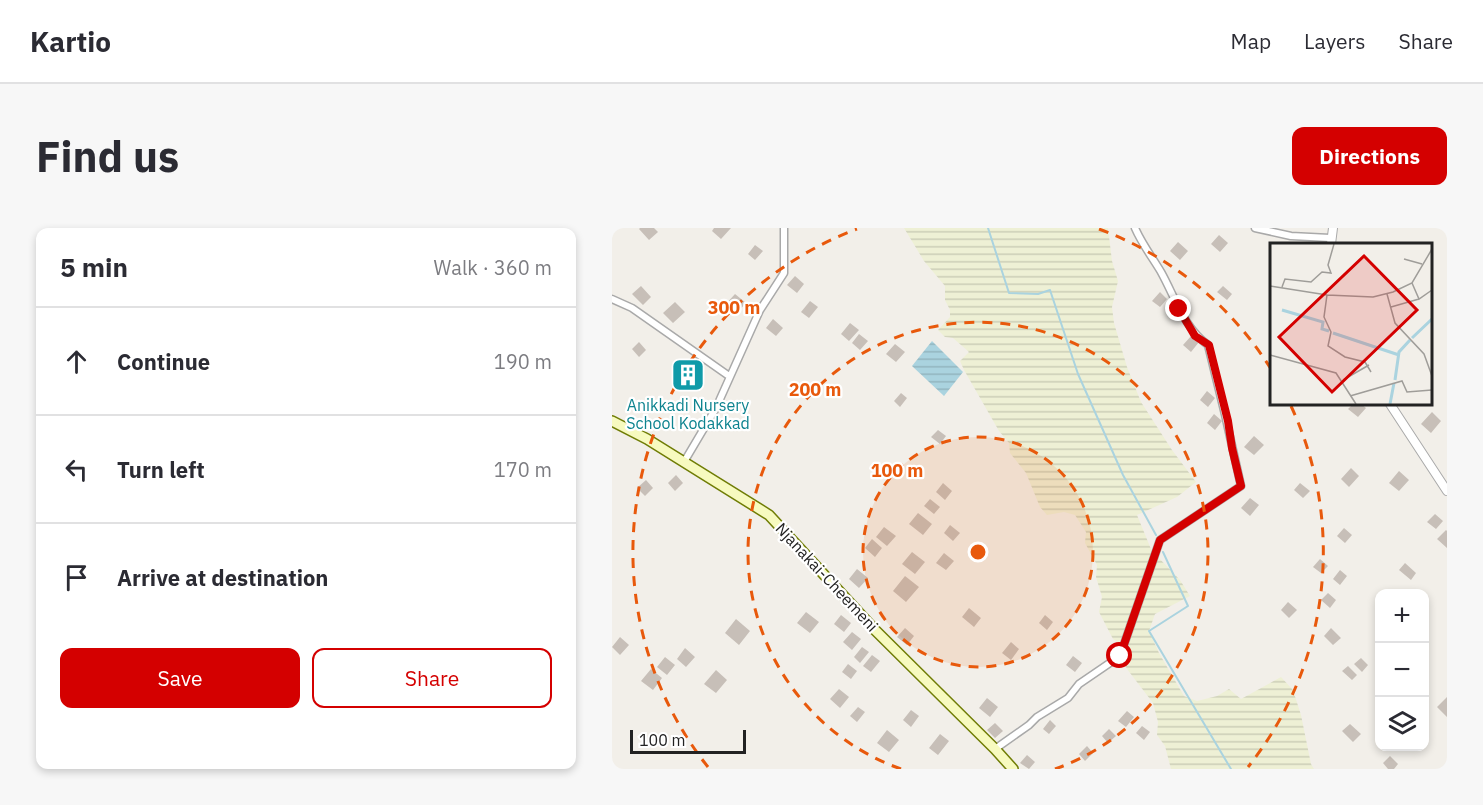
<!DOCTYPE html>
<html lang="en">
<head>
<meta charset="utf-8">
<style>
	:root { --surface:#fff; --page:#f7f7f7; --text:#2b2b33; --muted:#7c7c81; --line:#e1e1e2; --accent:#d40000 }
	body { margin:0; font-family:"IBM Plex Sans",sans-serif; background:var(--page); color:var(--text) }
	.controls { position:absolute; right:18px; bottom:18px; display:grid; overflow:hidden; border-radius:12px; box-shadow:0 3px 9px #0003 }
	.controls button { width:54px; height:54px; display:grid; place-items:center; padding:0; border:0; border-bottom:2px solid var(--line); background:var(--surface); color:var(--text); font:30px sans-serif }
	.scale { position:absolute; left:18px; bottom:15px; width:116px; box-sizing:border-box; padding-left:6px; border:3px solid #222; border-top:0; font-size:16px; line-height:21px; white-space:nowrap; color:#222; -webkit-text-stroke:4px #fff; paint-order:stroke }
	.stop { position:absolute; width:18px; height:18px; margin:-14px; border:4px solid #d40000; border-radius:50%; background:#fff }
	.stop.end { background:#d40000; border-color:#fff; box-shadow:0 2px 6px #0008 }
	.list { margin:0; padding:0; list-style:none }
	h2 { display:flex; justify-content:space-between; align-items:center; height:78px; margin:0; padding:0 24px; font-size:26px }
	h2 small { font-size:20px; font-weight:400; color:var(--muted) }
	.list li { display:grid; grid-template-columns:39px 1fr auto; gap:18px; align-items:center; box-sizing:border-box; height:108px; padding:0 24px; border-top:2px solid var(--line) }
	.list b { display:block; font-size:22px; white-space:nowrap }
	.list em { font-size:20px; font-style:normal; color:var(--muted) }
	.actions { display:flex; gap:12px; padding:18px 24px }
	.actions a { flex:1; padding:14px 0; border:2px solid var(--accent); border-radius:12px; text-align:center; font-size:21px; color:var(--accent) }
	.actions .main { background:var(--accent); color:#fff }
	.icon { flex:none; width:33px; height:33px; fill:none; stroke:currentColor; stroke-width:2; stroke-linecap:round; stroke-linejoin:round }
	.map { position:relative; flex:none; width:835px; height:541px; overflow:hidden; border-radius:12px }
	header { display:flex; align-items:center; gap:36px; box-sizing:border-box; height:84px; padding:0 30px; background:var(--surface); border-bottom:2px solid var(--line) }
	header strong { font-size:28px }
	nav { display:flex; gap:33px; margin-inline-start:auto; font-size:21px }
	.intro { display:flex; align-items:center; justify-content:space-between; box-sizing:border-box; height:144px; padding:0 36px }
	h1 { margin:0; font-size:42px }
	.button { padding:15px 27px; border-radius:12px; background:var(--accent); color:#fff; font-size:21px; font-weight:700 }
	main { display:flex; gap:36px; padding:0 36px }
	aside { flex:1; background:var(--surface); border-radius:12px; box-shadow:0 3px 9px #0003 }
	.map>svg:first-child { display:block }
</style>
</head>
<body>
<header>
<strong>Kartio</strong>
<nav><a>Map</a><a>Layers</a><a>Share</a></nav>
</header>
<div class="intro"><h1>Find us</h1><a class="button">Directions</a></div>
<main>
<aside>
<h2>5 min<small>Walk · 360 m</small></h2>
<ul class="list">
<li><svg class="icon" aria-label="ahead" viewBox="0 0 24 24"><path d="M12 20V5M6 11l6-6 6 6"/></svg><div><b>Continue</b></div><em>190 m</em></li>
<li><svg class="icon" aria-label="left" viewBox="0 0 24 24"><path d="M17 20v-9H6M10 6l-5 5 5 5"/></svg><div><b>Turn left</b></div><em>170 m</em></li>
<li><svg class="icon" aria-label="arrive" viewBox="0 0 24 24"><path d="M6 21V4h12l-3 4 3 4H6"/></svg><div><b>Arrive at destination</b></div></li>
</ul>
<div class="actions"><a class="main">Save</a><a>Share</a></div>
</aside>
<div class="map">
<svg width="835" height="541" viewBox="0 0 835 541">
	<defs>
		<pattern id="farmland-rules" width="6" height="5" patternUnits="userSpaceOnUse" patternTransform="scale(1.5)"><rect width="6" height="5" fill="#eef0d5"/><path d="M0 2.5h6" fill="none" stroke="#ccceb7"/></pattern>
		<pattern id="water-rules" width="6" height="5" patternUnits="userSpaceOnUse" patternTransform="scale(1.5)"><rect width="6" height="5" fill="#aad3df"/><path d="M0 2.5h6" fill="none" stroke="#92b5bf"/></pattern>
	</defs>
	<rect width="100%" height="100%" fill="#f2efe9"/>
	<path fill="url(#farmland-rules)" d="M292,0h204l4,33 6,20 -6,26 2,16 13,44 14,35 31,48 24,32 -19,15 -40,18 16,39 -32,90 -8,-5 -14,-27 3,-15 -6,-20 1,-12 -12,-22 1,-11 -11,-17 -11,-3 -17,3 -7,-8 -14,-34 -16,-20 -1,-10 -10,-12 -35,-61 -4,-9 9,-9 -16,-14 -8,-1 -7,-7 12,-13v-7l-5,-10v-14l-21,-25z
		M545,328l23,24 10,16 -35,18 -6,17 10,22 25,43 13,5 20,-5 12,-7 12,10 40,-22 12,13 8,25 10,49 3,5h-143l-6,-23 -8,-11 1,-13 -5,-19 -26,-34 -5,-10z"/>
	<path fill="url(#water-rules)" d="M320,113l31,31 -19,24 -32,-30z"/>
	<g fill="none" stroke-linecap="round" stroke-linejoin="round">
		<path stroke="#aad3df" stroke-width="2" d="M376,0l21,65 29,1 12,-4 28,84 45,101 33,60
			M551,324l25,54 -39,25 82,138"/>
	</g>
	<path fill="#c7bfb8" d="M28,0h14l4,4 -9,8 -10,-11z
		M102,0h17l-10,11 -9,-8z
		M607,7l9,8 -8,9 -9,-8z
		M566,14l10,9 -8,9 -10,-9z
		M143,17l8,6 -8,9 -7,-6z
		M183,48l9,8 -7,9 -10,-8z
		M29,58l10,11 -8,8 -11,-11z
		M611,58l9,8 -5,6 -10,-8z
		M548,64l7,7 -7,8 -8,-6z
		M123,66l11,9 -10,11 -11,-9z
		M198,73l8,6 -9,11 -8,-6z
		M63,74l10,10 -12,11 -10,-10z
		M161,91l10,9 -7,8 -10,-8z
		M238,95l9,7 -10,11 -8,-7z
		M247,106l9,7 -8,9 -8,-7z
		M580,107l7,7 -8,10 -8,-7z
		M27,114l7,8 -7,7 -7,-8z
		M283,116l10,8 -9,10 -10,-8z
		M77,139l7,6 -10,9 -6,-6z
		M595,163l8,7 -7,9 -8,-7z
		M289,165l6,5 -7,9 -6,-6z
		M741,176h8l5,4 -8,9 -10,-8z
		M820,184l9,9 -10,12 -10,-9z
		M602,186l8,7 -7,9 -8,-7z
		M326,202l8,6 -6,8 -9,-7z
		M642,208l10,9 -10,10 -10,-8z
		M739,240l8,8 -10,11 -8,-8z
		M787,243l10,9 -10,11 -10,-8z
		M64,247l7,8 -8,8 -7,-8z
		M34,252l7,8 -8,8 -8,-8z
		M331,255l9,8 -7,9 -9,-8z
		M688,255l10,8 -7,7 -9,-8z
		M638,270l9,7 -9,11 -9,-8z
		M318,271l10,8 -6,7 -10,-8z
		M306,285l14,11 -9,11 -14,-11z
		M823,286l8,7 -7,8 -9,-7z
		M338,297l10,8 -7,8 -9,-8z
		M272,299l12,9 -9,10 -11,-9z
		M732,300l8,7 -7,8 -8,-7z
		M834,302l1,1v17l-10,-9z
		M260,311l10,9 -7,9 -10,-9z
		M300,324l13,10 -10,12 -13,-10z
		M332,325l10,8 -8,9 -10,-7z
		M708,331l8,7 -7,7 -8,-6z
		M793,335l11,10 -5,7 -12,-10z
		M245,341l11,9 -9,10 -10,-9z
		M728,342l7,6 -7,9 -7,-6z
		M293,348l14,11 -13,15 -13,-11z
		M716,365l8,7 -6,8 -9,-8z
		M676,374l9,8 -8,8 -8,-8z
		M357,380l12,10 -7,9 -12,-10z
		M194,384l13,10 -9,11 -13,-10z
		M229,387l10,8 -7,9 -10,-8z
		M433,387l8,7 -6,8 -8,-7z
		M124,391l14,12 -11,14 -14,-12z
		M293,400l9,8 -7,9 -10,-8z
		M719,400l10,10 -8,7 -9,-9z
		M240,404l9,7 -9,11 -9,-8z
		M8,409l9,8 -9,10 -8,-8z
		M399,414l8,7 -8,11 -9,-7z
		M250,419l7,5 -9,11 -6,-6z
		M73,420l10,9 -9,10 -9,-8z
		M260,427l8,6 -9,11 -8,-6z
		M461,428l9,7 -7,9 -9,-7z
		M53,429l10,8 -8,10 -10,-8z
		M749,430l7,7 -6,7 -8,-8z
		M236,436l9,7 -6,8 -9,-7z
		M736,438l9,9 -5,5 -10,-9z
		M39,441l11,9 -9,12 -12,-9z
		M104,442l11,10 -11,13 -12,-9z
		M227,461l10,8 -9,11 -10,-9z
		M835,469v20l-10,-10z
		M375,470l11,9 -8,10 -11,-9z
		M246,479l7,5 -8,10 -7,-6z
		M299,482l8,6 -8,11 -8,-7z
		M515,483l7,6 -8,10 -8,-6z
		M438,492l6,6 -7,8 -6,-5z
		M383,495l8,8 -8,7 -8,-8z
		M738,496l11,10 -8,8 -11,-11z
		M530,498l8,6 -6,8 -8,-7z
		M497,501l7,7 -8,7 -6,-7z
		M275,502l12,10 -10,12 -12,-9z
		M328,506l9,7 -11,14 -9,-7z
		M475,518l6,7 -8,8 -6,-7z
		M415,527l8,7 -6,7 -9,-6z
		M778,528l8,8 -4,5h-6l-5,-6z"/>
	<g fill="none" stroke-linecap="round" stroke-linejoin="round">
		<defs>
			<path id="minor" d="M643,0l36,8 39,2
				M0,71l20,9 97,68
				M72,234l32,-54 44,-98 24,-37v-45
				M383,521l34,-24 8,-8 31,-19 11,-14 41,-28 40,-116 81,-54c-10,-47 -21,-94 -33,-141 -24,-17 -33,-48 -47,-73 -9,-15 -19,-28 -26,-44"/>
			<path id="tertiary" d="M719,16l2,-16
				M778,176l57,87"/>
			<path id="secondary" d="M0,193l35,18 122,76 105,114 121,120 18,20"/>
		</defs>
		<use href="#minor" stroke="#a9a9a9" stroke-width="9"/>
		<use href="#tertiary" stroke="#a9a9a9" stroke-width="10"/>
		<use href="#secondary" stroke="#707d05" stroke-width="12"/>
		<use href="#minor" stroke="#fff" stroke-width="6"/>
		<use href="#tertiary" stroke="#fff" stroke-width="8"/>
		<use href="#secondary" stroke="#f7fabf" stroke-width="9"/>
	</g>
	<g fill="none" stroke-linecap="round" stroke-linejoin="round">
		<path stroke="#d40000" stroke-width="8" d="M508,428l40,-116 81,-54 -9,-38 -4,-27 -19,-76 -14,-9 -16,-27"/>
	</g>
	<circle cx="366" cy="324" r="115" fill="#e8590c" fill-opacity=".12"/>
	<g fill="none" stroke="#e8590c" stroke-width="3" stroke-dasharray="10 8">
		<circle cx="366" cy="324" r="115"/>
		<path d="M289 541A230 230 0 1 1 443 541"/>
		<path d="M96 539A345 345 0 0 1 245 1M487 1A345 345 0 0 1 659 141M679 178A345 345 0 0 1 636 539"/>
	</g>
	<defs>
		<symbol id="building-square" viewBox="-11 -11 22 22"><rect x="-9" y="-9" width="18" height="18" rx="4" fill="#0f9aa8" stroke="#fff"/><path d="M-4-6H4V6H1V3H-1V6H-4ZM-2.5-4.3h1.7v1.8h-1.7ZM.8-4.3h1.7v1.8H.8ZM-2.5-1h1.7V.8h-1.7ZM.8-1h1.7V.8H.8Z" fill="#fff"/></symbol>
	</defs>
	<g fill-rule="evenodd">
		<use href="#building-square" x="57" y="128" width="38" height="38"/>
	</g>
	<g text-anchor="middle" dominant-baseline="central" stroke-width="4.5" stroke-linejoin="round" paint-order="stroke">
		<g font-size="16" fill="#0d838f" stroke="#fff">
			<text x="76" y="177">Anikkadi Nursery<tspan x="76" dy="18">School Kodakkad</tspan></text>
		</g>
		<g font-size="16" fill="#222" stroke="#fff">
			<text transform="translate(215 349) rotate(47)">Njanakai-Cheemeni</text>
		</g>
	</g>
	<g transform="translate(658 15)">
		<rect width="162" height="162" fill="#f2efe9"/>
		<path fill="none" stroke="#aad3df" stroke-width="3" d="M12,67l41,12 -1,7 7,2M63,90l66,22M142,95l20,-19M125,137l4,-28 11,-12M120,161l4,-21"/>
		<path fill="none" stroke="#9f9d99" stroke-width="1.5" d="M134,16l18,5M142,40l7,16 13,-9M0,43l57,9 46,2 20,-5 19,-9 20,-34M12,44l3,-8 26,3 11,-10 9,1 -3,-8 6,-21M117,51l8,29 29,31 8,22M57,52l-3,22 7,15 -3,14 17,11 20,5 6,10M121,64l28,-8M0,112l66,18 20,31M73,137l26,-15M80,153l52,-15 5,11 25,-2"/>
		<path fill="#d40000" fill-opacity="0.15" stroke="#d40000" stroke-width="3" d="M94,13l53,54 -85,82 -53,-55z"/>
		<rect width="162" height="162" fill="none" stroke="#222" stroke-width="3"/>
	</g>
	<circle cx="366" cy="324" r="9" fill="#e8590c" stroke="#fff" stroke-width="3"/>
	<g font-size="18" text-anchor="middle" font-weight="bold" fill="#e8590c" stroke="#fff" stroke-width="4.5" stroke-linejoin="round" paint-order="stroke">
		<text x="122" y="86">300 m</text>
		<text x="203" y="168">200 m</text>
		<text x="285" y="249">100 m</text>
	</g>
</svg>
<div class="controls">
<button>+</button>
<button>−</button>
<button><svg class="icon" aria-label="layers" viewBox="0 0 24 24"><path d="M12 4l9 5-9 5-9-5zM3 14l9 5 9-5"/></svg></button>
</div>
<div class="scale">100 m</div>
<div class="stop" style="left:508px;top:428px"></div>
<div class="stop end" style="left:567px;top:81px"></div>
</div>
</main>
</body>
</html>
